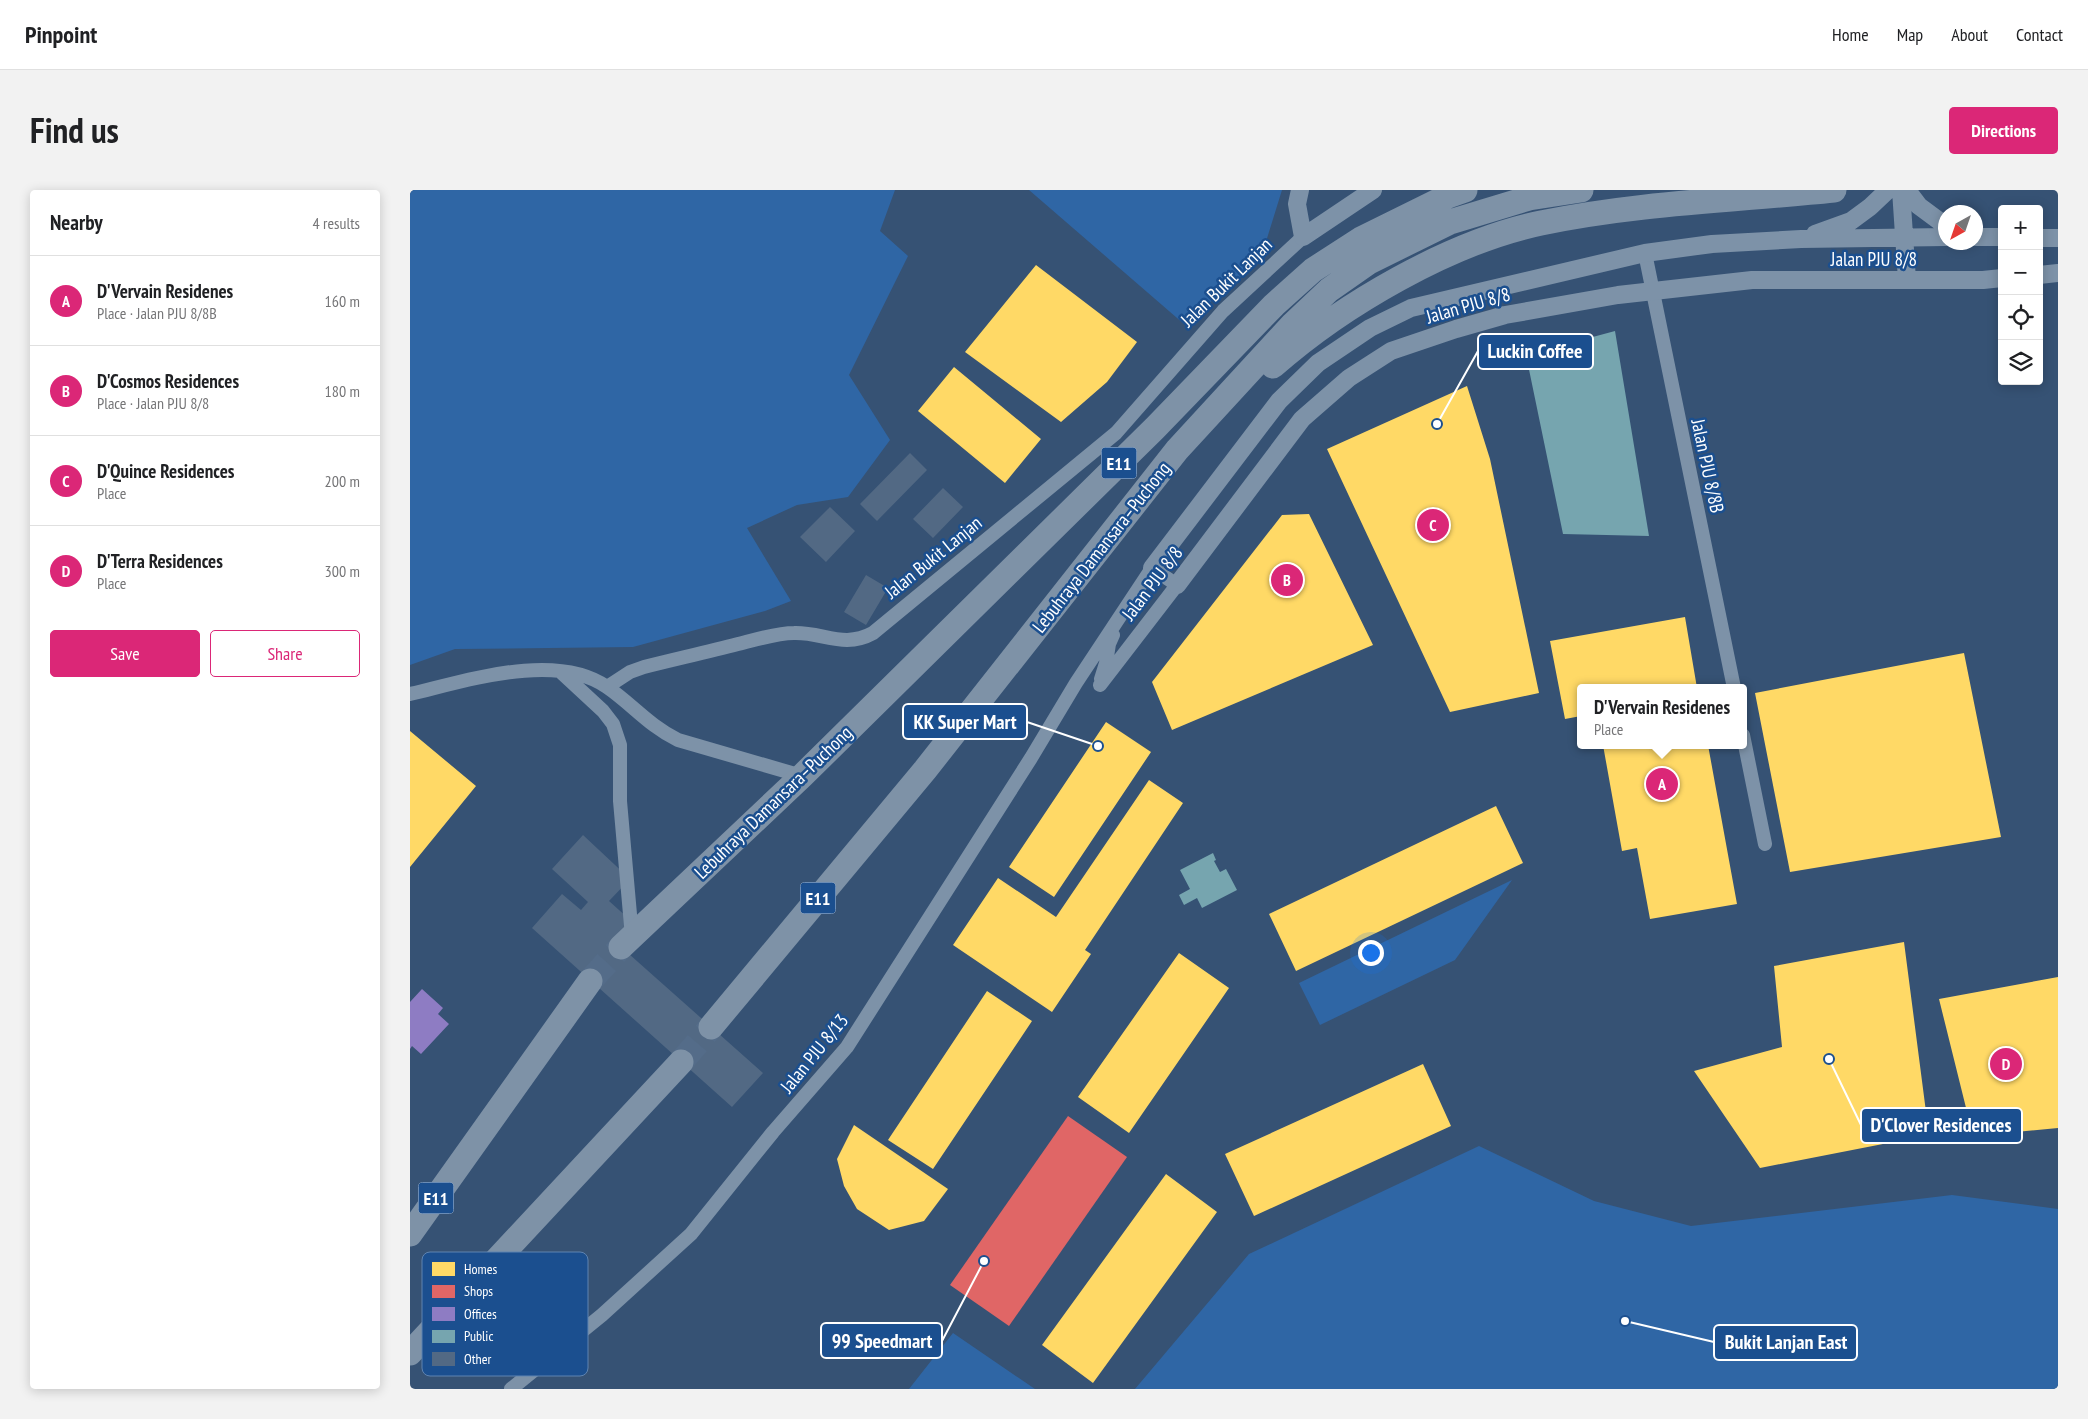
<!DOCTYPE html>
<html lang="en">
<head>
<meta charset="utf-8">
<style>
	:root { --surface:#fff; --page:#f2f2f2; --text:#202124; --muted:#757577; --line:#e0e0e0; --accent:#db2777 }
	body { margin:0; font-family:"PT Sans Narrow",sans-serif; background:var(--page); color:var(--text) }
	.controls { position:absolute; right:15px; top:15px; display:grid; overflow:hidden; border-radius:5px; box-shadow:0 2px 12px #0003 }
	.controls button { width:45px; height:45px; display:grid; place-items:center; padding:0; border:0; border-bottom:1px solid var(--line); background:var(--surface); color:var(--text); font:25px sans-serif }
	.compass { position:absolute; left:1528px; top:15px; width:45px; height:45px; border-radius:50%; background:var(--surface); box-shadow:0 2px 12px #0003; rotate:220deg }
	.you { position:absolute; left:960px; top:762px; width:18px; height:18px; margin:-12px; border:4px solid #fff; border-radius:50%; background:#1a73e8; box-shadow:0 0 0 8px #1a73e833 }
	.badge { display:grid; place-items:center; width:32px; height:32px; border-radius:50%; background:var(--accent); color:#fff; font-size:16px; font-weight:700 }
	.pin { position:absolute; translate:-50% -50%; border:2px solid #fff; box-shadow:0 1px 5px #0006 }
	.popup { position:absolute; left:1167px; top:494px; width:170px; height:65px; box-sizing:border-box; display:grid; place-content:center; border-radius:5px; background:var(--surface); filter:drop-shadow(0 1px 4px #0005); font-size:16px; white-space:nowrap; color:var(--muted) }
	.popup b { font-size:19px; color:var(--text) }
	.popup::after { content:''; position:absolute; left:50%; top:100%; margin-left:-10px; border:10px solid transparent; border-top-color:var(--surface) }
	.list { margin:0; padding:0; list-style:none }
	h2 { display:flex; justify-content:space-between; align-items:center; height:65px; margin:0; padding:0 20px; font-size:21px }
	h2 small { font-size:16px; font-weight:400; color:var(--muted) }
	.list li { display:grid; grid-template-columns:32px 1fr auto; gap:15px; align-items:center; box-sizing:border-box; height:90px; padding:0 20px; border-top:1px solid var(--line) }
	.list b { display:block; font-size:19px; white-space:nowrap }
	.list p { margin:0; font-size:16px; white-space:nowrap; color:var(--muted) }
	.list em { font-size:16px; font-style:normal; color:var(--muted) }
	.actions { display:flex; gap:10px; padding:15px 20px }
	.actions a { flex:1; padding:11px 0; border:1px solid var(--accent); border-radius:5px; text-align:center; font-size:18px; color:var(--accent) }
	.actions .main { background:var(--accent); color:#fff }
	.icon { flex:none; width:28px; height:28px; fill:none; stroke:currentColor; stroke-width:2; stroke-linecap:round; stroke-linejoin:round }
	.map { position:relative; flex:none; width:1648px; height:1199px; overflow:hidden; border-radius:5px }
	header { display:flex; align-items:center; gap:30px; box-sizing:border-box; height:70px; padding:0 25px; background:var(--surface); border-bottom:1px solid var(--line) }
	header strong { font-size:24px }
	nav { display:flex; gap:28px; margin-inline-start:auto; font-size:18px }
	.intro { display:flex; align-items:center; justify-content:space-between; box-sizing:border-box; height:120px; padding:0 30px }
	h1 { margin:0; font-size:35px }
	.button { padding:12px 22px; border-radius:5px; background:var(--accent); color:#fff; font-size:18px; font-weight:700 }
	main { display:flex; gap:30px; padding:0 30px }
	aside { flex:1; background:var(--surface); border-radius:5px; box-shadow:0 2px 12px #0003 }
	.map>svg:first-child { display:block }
</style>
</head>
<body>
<header>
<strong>Pinpoint</strong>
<nav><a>Home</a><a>Map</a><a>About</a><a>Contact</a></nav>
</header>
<div class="intro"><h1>Find us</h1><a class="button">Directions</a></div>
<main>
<aside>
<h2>Nearby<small>4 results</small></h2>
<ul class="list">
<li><span class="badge">A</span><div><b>D'Vervain Residenes</b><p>Place · Jalan PJU 8/8B</p></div><em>160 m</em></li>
<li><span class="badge">B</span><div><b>D'Cosmos Residences</b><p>Place · Jalan PJU 8/8</p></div><em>180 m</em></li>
<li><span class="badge">C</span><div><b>D'Quince Residences</b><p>Place</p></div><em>200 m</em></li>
<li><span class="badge">D</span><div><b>D'Terra Residences</b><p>Place</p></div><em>300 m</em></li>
</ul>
<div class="actions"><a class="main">Save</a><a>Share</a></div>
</aside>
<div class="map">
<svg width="1648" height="1199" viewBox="0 0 1648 1199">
	<rect width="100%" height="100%" fill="#365274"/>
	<path fill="#2f66a5" d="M0,0h485l-15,41 28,25 -59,119 41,65 -42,57 -51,8 -50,23 44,73 -26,10 -132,36 -178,2 -45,16z
		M619,0h253l-22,71 -76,63z
		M1102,690l-57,80 -135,65 -21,-42z
		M1069,956l115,55 97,25 261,-31 106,14v180h-923l114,-135z
		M543,1143l82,56h-126z"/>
	<path fill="#ffd966" d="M626,75l101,77 -30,40 -46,40 -96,-70z
		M544,177l87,72 -36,44 -87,-72z
		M1057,196l23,73 49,234 -89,19 -123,-263z
		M899,324l64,131 -201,85 -20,-48 130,-167z
		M1275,427l12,71h-116v28l-16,3 -15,-78z
		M1554,463l37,184 -211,35 -35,-179z
		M696,532l45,30 -97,145 -45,-30z
		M0,541l66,55 -66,81z
		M1193,555h105l29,159 -87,15 -13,-71 -15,3z
		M739,590l34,23 -98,147 6,4 -39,58 -99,-67 45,-67 58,39z
		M1086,616l27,57 -227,108 -27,-57z
		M1494,752l25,193 -169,33 -66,-97 88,-24 -8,-81z
		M769,763l50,35 -100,145 -51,-36z
		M1648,787v151l-85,8 -34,-137z
		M577,801l45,30 -99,148 -45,-29z
		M1013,874l28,62 -197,90 -29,-62z
		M444,935l94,64 -24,32 -35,9 -32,-21 -13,-23 -7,-27z
		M756,984l51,38 -124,171 -51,-38z"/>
	<path fill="#e06666" d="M658,926l59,41 -118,169 -59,-41z"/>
	<path fill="#8e7cc3" d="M12,799l21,19 -5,6 11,10 -28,30 -9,-8 -2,3v-47z"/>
	<path fill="#76a5af" d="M1205,141l34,205 -86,-2 -37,-179z
		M803,663l3,7 -2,1 6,11 6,-3 11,21 -35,18 -5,-10 -13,7 -5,-10 11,-6 -10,-19z"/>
	<path fill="#526984" d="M500,263l17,17 -50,51 -17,-17z
		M533,298l20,19 -30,31 -20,-19z
		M420,317l25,24 -29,31 -26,-25z
		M456,385l22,13 -22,37 -22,-13z
		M173,645l47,44 -21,22 29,26 -18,19 143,127 -31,34 -200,-179 30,-34 19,16 7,-8 -36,-33z"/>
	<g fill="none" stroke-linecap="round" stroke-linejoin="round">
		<path stroke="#546c89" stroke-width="25" stroke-dasharray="25 12" stroke-linecap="butt" d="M180,791l31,-34
			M271,872l30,-35"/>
		<path stroke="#7d92a8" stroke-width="14" d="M1235,63l89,435
			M152,483l41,38 10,13 7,21v56l12,136
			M691,489l5,-16 3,-19 4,-9
			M197,497l23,-15 14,-5c32,-8 63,-15 94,-23 17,-4 38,-11 56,-11 29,-1 50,16 79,0l243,-200 107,-122 80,-74
			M0,504c56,-13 146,-43 197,-7 26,18 41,38 71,53l124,36
			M1333,545l22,109
			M101,1199l91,-74 89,-81 82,-102 74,-85 184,-289 45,-75 76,-115 25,17 -77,100"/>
		<path stroke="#7d92a8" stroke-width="18" d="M890,0l-3,14 6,33 70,-47
			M1491,0l6,90
			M1497,0l12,16 27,20
			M1405,44l36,-13 19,-14 18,-17
			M1566,47h26
			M1629,48h19
			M1629,85l19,-2
			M742,378l127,-167 39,-38 52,-35 41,-20 234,-55 67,-9 89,-5 145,-2
			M767,395l125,-166 47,-41 42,-27 65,-22 49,-14 113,-20 134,-15h231l19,-2"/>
		<path stroke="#7e92a7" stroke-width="25" d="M863,176c69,-61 177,-124 268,-143 96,-20 195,-23 293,-33
			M211,757l181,-171 353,-348 119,-123 39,-35 48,-31 87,-43 17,-6
			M301,837l214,-257 252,-320 116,-126 36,-34 40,-28 81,-40 79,-24 52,-8
			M0,1044l180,-253
			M0,1163l271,-291"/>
	</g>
	<g text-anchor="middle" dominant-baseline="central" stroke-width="5" stroke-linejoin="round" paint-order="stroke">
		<g fill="#1b4f8f" stroke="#bbcadd" stroke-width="1">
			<rect x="691.5" y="257.5" width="35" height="31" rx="4"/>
			<rect x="390.5" y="692.5" width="35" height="31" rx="4"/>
			<rect x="8.5" y="992.5" width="35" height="31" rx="4"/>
		</g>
		<g font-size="18" font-weight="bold" fill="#fff">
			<text x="709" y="273">E11</text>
			<text x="408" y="708">E11</text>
			<text x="26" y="1008">E11</text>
		</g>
		<g font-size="19" fill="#fff" stroke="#1b4f8f">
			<text x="1464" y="69">Jalan PJU 8/8</text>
			<text transform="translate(816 92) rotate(-44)">Jalan Bukit Lanjan</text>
			<text transform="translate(1058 115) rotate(-16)">Jalan PJU 8/8</text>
			<text transform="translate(1298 276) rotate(78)">Jalan PJU 8/8B</text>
			<text transform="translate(691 357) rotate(-52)">Lebuhraya Damansara–Puchong</text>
			<text transform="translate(523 367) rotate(-39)">Jalan Bukit Lanjan</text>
			<text transform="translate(742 393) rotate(-53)">Jalan PJU 8/8</text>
			<text transform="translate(363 612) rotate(-44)">Lebuhraya Damansara–Puchong</text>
			<text transform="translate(404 863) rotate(-51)">Jalan PJU 8/13</text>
		</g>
	</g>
	<rect x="12" y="1062" width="166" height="124" rx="8" fill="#1b4f8f" stroke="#5f84b1" stroke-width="1"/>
	<rect x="22" y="1072" width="23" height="14" fill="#ffd966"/>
	<rect x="22" y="1095" width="23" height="13" fill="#e06666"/>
	<rect x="22" y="1117" width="23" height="14" fill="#8e7cc3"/>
	<rect x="22" y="1140" width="23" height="13" fill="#76a5af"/>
	<rect x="22" y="1162" width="23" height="14" fill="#526984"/>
	<g font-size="14" fill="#fff">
		<text x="54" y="1084">Homes</text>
		<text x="54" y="1106">Shops</text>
		<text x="54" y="1129">Offices</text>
		<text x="54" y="1151">Public</text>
		<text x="54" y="1174">Other</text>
	</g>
	<path fill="none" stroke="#fff" stroke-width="2" d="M1027 234L1068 161M688 556L617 532M1419 869L1451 935M574 1071L532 1151M1215 1131L1304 1152"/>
	<g fill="#fff" stroke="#1b4f8f" stroke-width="2">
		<circle cx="1027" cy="234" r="5"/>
		<circle cx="688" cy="556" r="5"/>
		<circle cx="1419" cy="869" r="5"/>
		<circle cx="574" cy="1071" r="5"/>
		<circle cx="1215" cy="1131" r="5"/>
	</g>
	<g fill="#1b4f8f" stroke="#fff" stroke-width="2">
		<rect x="1068" y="144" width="115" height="35" rx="5"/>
		<rect x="493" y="514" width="124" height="35" rx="5"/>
		<rect x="1451" y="918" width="161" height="35" rx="5"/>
		<rect x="411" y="1133" width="121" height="35" rx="5"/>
		<rect x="1304" y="1135" width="143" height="35" rx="5"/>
	</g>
	<g font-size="20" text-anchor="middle" font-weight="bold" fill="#fff">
		<text x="1125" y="168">Luckin Coffee</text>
		<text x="555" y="539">KK Super Mart</text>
		<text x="1531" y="942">D'Clover Residences</text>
		<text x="472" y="1158">99 Speedmart</text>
		<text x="1376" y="1159">Bukit Lanjan East</text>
	</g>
</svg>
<div class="controls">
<button>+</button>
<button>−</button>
<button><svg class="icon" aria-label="locate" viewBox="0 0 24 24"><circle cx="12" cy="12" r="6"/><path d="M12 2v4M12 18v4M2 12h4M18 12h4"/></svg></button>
<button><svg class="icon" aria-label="layers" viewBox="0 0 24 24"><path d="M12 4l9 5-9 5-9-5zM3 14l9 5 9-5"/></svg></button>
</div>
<svg class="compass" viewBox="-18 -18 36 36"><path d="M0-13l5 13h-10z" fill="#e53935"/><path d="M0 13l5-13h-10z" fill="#757577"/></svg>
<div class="you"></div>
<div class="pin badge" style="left:1252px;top:594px">A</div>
<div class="popup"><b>D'Vervain Residenes</b>Place</div>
<div class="pin badge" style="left:877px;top:390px">B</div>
<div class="pin badge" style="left:1023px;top:335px">C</div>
<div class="pin badge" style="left:1596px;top:874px">D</div>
</div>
</main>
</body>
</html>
